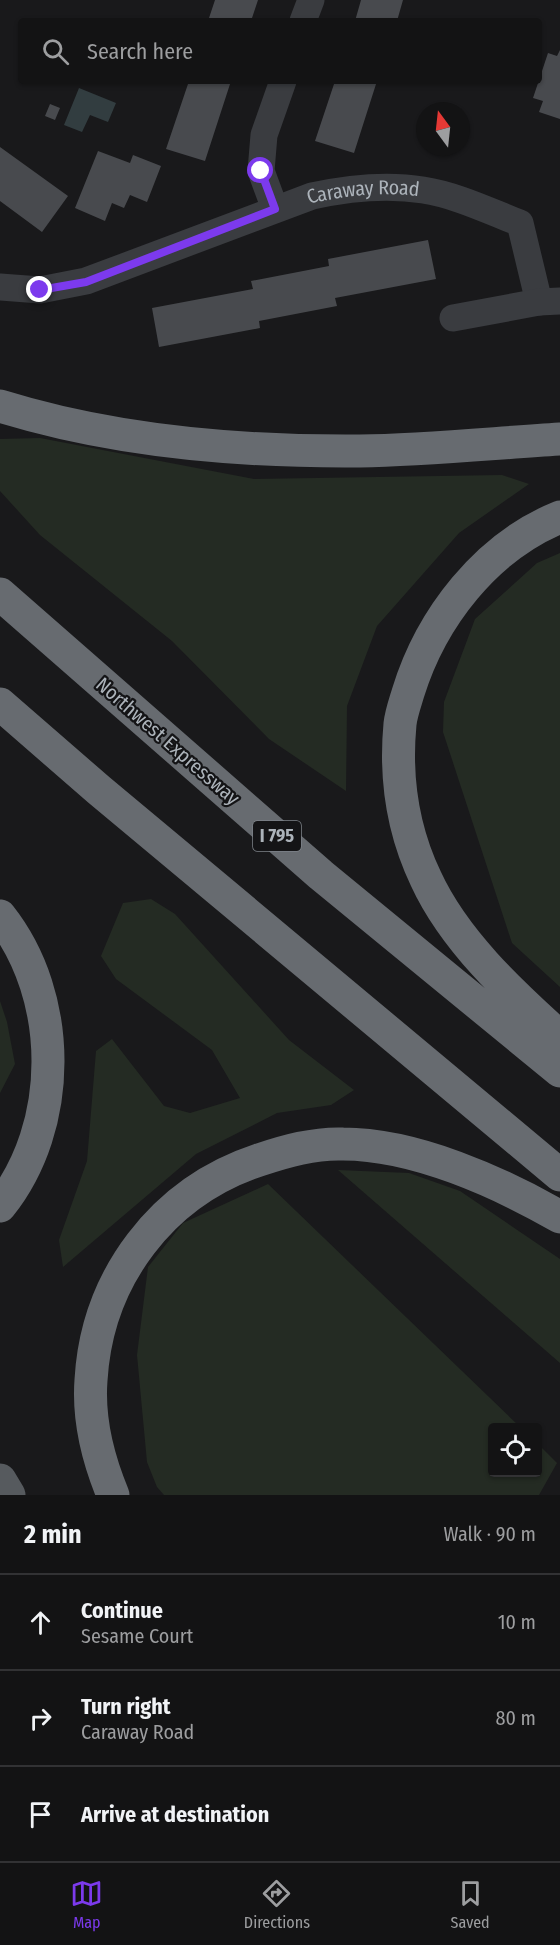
<!DOCTYPE html>
<html lang="en">
<head>
<meta charset="utf-8">
<style>
	:root { --surface:#131314; --page:#1c1c1d; --text:#f1f3f6; --muted:#9d9ea0; --line:#323234; --accent:#7c3aed }
	body { margin:0; font-family:"Fira Sans Condensed",sans-serif; background:var(--page); color:var(--text) }
	.controls { position:absolute; right:18px; bottom:18px; display:grid; overflow:hidden; border-radius:6px; box-shadow:0 2px 4px #0004 }
	.controls button { width:54px; height:54px; display:grid; place-items:center; padding:0; border:0; border-bottom:2px solid var(--line); background:var(--surface); color:var(--text); font:30px sans-serif }
	.compass { position:absolute; left:416px; top:102px; width:54px; height:54px; border-radius:50%; background:var(--surface); box-shadow:0 2px 4px #0004; rotate:345deg }
	.stop { position:absolute; width:18px; height:18px; margin:-14px; border:4px solid #7c3aed; border-radius:50%; background:#fff }
	.stop.end { background:#7c3aed; border-color:#fff; box-shadow:0 2px 6px #0008 }
	.list { margin:0; padding:0; list-style:none }
	h2 { display:flex; justify-content:space-between; align-items:center; height:78px; margin:0; padding:0 24px; font-size:26px }
	h2 small { font-size:20px; font-weight:400; color:var(--muted) }
	.list li { display:grid; grid-template-columns:39px 1fr auto; gap:18px; align-items:center; box-sizing:border-box; height:96px; padding:0 24px; border-top:2px solid var(--line) }
	.list b { display:block; font-size:22px; white-space:nowrap }
	.list p { margin:0; font-size:20px; white-space:nowrap; color:var(--muted) }
	.list em { font-size:20px; font-style:normal; color:var(--muted) }
	.icon { flex:none; width:33px; height:33px; fill:none; stroke:currentColor; stroke-width:2; stroke-linecap:round; stroke-linejoin:round }
	.map { position:relative; flex:none; width:560px; height:1495px; overflow:hidden }
	.search { position:absolute; background:var(--surface); box-shadow:0 2px 4px #0004; left:18px; right:18px; top:18px; height:66px; display:flex; align-items:center; gap:15px; box-sizing:border-box; padding:0 21px; border-radius:6px; color:var(--muted); font-size:22px }
	.sheet { height:366px; background:var(--surface) }
	nav { display:flex; justify-content:space-around; align-items:center; box-sizing:border-box; height:84px; border-top:2px solid var(--line); background:var(--surface); font-size:16px; color:var(--muted) }
	nav a { display:grid; justify-items:center; gap:3px }
	nav .on { color:var(--accent) }
	.map>svg:first-child { display:block }
</style>
</head>
<body>
<div class="map">
<svg width="560" height="1495" viewBox="0 0 560 1495">
	<rect width="100%" height="100%" fill="#19191b"/>
	<path fill="#242b23" d="M40,438l214,41 248,-4 27,9 -70,49 -82,93 -30,80 -1,85 -77,-52 -97,-98 -132,-106 -40,-44v-52z
		M560,553v434l-48,-44 -69,-211 1,-30 31,-83 62,-56z
		M151,899l24,15 114,126 65,50 -23,15 -54,8 -81,41 -133,113 -4,-27 28,-79 9,-110 16,-12 52,67 26,7 50,-15 -28,-48 -96,-71 -15,-23 22,-53z
		M0,1001l7,21 8,42 -15,29z
		M338,1170l71,3 51,18 100,68v104z
		M268,1184l252,243 -28,1v44h46v-28l19,19 -18,32h-375l-7,-8 -10,-25 -10,-107 11,-88 35,-44z"/>
	<path fill="#323d40" d="M79,88l37,15 -8,19 -18,-7 -8,17 -18,-7z"/>
	<path fill="#484a4e" d="M215,0h43l-7,21h-43z
		M361,0h42l-6,21h-42z
		M560,50v69l-21,-7 4,-11 -10,-3 15,-45 9,3z
		M189,81h42l-26,80 -39,-12z
		M335,81h42l-23,72 -39,-12z
		M50,104l10,4 -5,12 -10,-4z
		M0,147l68,49 -26,36 -42,-31z
		M98,151l32,12 3,-8 28,11 -14,36 -17,-7 -6,13 -12,-5 -7,18 -30,-13z
		M428,240l8,39 -101,19 2,8 -78,15 1,7 -101,19 -7,-39 101,-19 -2,-8 78,-15 -1,-7z"/>
	<g fill="none" stroke-linecap="round" stroke-linejoin="round">
		<g stroke="#3a3c40" stroke-width="27">
			<path d="M303,21l8,-21"/>
			<path d="M275,209l-14,-38 3,-36 19,-54"/>
			<path id="s1" d="M0,287l40,3 46,-9 226,-85c37,-8 74,-12 111,-6 33,5 66,21 97,33l19,79"/>
			<path d="M453,318l86,-16 21,-1"/>
		</g>
		<path stroke="#565a5e" stroke-width="33" d="M0,1480l9,15"/>
		<path stroke="#676b70" stroke-width="33" d="M0,406c116,36 239,46 360,45 66,-1 134,-8 200,-12
			M560,517c-74,30 -129,101 -152,176 -3,10 -7,21 -8,31 -5,53 3,107 26,155 28,61 84,113 134,158
			M0,594l321,281 239,196
			M0,704l99,86 461,385
			M0,916c64,81 64,210 0,290
			M113,1495c-15,-36 -25,-75 -22,-115 6,-102 71,-188 168,-220 27,-9 55,-17 84,-16 72,0 156,38 217,73"/>
	</g>
	<g fill="none" stroke-linecap="round" stroke-linejoin="round">
		<path stroke="#7c3aed" stroke-width="8" d="M40,290l46,-8 189,-73 -14,-38"/>
	</g>
	<g text-anchor="middle" dominant-baseline="central" stroke-width="4.5" stroke-linejoin="round" paint-order="stroke">
		<rect fill="#141416" stroke="#7e8389" stroke-width="1.5" x="253" y="821" width="48" height="30" rx="4.5"/>
		<g font-size="18" font-weight="bold" fill="#acb3ba">
			<text x="277" y="836">I 795</text>
		</g>
		<g font-size="20" fill="#acb3ba" stroke="#141416">
			<text stroke="none"><textPath href="#s1" startOffset="380">Caraway Road</textPath></text>
			<text transform="translate(168 741) rotate(41)">Northwest Expressway</text>
		</g>
	</g>
</svg>
<div class="controls">
<button><svg class="icon" aria-label="locate" viewBox="0 0 24 24"><circle cx="12" cy="12" r="6"/><path d="M12 2v4M12 18v4M2 12h4M18 12h4"/></svg></button>
</div>
<svg class="compass" viewBox="-18 -18 36 36"><path d="M0-13l5 13h-10z" fill="#e53935"/><path d="M0 13l5-13h-10z" fill="#9d9ea0"/></svg>
<div class="stop" style="left:261px;top:171px"></div>
<div class="stop end" style="left:40px;top:290px"></div>
<div class="search"><svg class="icon" aria-label="search" viewBox="0 0 24 24"><circle cx="10" cy="10" r="6"/><path d="M15 15l6 6"/></svg>Search here</div>
</div>
<section class="sheet">
<h2>2 min<small>Walk · 90 m</small></h2>
<ul class="list">
<li><svg class="icon" aria-label="ahead" viewBox="0 0 24 24"><path d="M12 20V5M6 11l6-6 6 6"/></svg><div><b>Continue</b><p>Sesame Court</p></div><em>10 m</em></li>
<li><svg class="icon" aria-label="right" viewBox="0 0 24 24"><path d="M7 20v-9h11M14 6l5 5-5 5"/></svg><div><b>Turn right</b><p>Caraway Road</p></div><em>80 m</em></li>
<li><svg class="icon" aria-label="arrive" viewBox="0 0 24 24"><path d="M6 21V4h12l-3 4 3 4H6"/></svg><div><b>Arrive at destination</b></div></li>
</ul>
</section>
<nav>
<a class="on"><svg class="icon" aria-label="map" viewBox="0 0 24 24"><path d="M3 6l6-2 6 2 6-2v14l-6 2-6-2-6 2zM9 4v14M15 6v14"/></svg>Map</a>
<a><svg class="icon" aria-label="directions" viewBox="0 0 24 24"><path d="M12 3l9 9-9 9-9-9zM9 14v-3h6M13 9l2 2-2 2"/></svg>Directions</a>
<a><svg class="icon" aria-label="saved" viewBox="0 0 24 24"><path d="M7 4h10v16l-5-4-5 4z"/></svg>Saved</a>
</nav>
</body>
</html>
